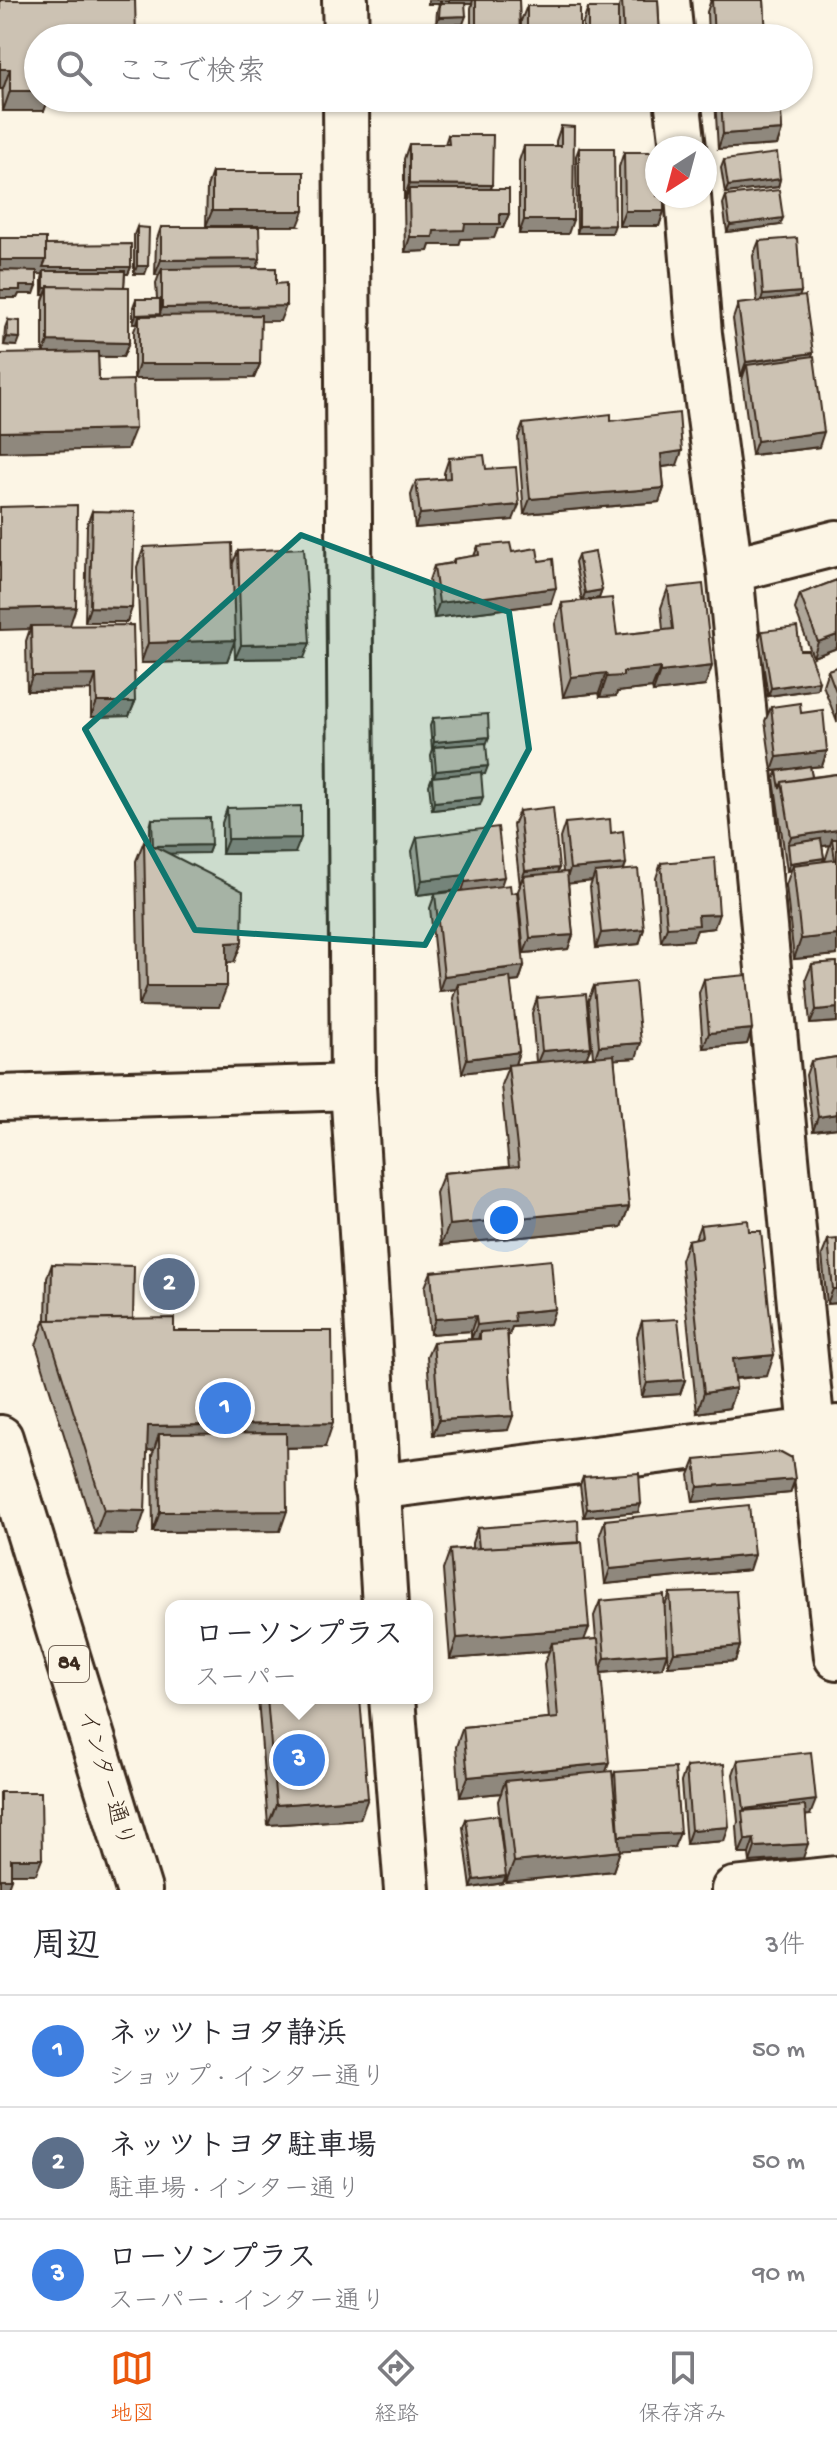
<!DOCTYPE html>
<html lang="ja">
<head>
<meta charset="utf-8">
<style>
	:root { --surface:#fff; --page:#f7f7f7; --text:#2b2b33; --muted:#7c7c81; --line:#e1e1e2; --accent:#ea580c }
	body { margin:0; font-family:"Gochi Hand","Klee One",sans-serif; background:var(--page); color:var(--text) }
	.compass { position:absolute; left:645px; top:136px; width:72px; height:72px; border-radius:50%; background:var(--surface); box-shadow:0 2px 6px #0004; rotate:216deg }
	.you { position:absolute; left:504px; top:1220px; width:28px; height:28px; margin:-20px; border:6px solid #fff; border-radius:50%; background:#1a73e8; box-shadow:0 0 0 12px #1a73e833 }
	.badge { display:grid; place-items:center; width:52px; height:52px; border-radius:50%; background:var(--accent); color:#fff; font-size:26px; font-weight:700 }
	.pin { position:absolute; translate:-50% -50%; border:4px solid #fff; box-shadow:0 2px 8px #0006 }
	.popup { position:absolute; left:165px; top:1600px; width:268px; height:104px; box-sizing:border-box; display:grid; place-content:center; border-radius:16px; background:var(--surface); filter:drop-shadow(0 2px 6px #0005); font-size:26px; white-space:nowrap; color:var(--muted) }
	.popup b { font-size:30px; color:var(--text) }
	.popup::after { content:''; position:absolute; left:50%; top:100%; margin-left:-16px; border:16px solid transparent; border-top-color:var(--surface) }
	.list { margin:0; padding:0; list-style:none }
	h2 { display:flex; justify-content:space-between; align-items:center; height:104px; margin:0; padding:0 32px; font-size:34px }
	h2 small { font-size:26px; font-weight:400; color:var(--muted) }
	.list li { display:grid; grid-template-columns:52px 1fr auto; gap:24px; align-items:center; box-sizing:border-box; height:112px; padding:0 32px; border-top:2px solid var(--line) }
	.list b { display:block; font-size:30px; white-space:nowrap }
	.list p { margin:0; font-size:26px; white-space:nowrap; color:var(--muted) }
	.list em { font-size:26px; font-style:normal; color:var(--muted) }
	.icon { flex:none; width:44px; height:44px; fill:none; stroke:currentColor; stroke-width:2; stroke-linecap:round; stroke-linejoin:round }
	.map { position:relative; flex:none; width:837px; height:1890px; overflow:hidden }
	.search { position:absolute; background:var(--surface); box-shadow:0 2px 6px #0004; left:24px; right:24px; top:24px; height:88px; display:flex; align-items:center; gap:20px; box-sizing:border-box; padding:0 28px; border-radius:44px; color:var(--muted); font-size:30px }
	.sheet { height:440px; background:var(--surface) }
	nav { display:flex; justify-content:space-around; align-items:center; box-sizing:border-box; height:112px; border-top:2px solid var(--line); background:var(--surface); font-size:22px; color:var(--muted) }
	nav a { display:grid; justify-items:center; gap:4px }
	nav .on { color:var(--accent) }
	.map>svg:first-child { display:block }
</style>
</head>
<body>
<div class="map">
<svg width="837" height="1890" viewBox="0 0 837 1890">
	<rect width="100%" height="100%" fill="#fcf5e5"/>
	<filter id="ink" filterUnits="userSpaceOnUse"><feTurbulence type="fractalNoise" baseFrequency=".0125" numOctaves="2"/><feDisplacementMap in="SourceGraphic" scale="16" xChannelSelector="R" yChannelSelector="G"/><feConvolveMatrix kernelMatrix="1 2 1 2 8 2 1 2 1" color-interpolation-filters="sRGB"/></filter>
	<g filter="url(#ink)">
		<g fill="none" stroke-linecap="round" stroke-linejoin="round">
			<defs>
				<path id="street" d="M667,0l4,38
					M677,98l6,50
					M688,196l11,138 31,236 82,860 25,227
					M730,570l107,-27
					M0,1098l353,-11
					M376,1487l461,-59
					M734,1890l103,-11"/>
				<path id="secondary" d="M345,0l1,38
					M346,98l7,989 32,519
					M392,1698l15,192"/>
				<path id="primary" d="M0,1438l139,452"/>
			</defs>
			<use href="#street" stroke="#3b2a1e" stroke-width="50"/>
			<use href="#secondary" stroke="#3b2a1e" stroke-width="50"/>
			<use href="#primary" stroke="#3b2a1e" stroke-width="50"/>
			<use href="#street" stroke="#fcf5e5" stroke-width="44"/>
			<use href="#secondary" stroke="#fcf5e5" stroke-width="44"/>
			<use href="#primary" stroke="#fcf5e5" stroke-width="44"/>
		</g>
		<path fill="#afa79a" stroke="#3b2a1e" stroke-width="2" fill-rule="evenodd" d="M0,0l38,98h11l-5,13h-41z
			M428,0h91l1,38h-49v-30l1,-4h-7l-2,20 -27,1 1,-14 2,-7h-11z
			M621,0h37l2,38h-77v-15l5,-15 30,2z
			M711,0h53l2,38h-58l-1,-26z
			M527,6l53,32h-59v-17z
			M715,98h65l2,32 -5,15 -59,4z
			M561,126l7,108h-49v-73l5,-15h32v-5z
			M448,135l44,50 -1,4 18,25 -6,14h-5l-4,10 -33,1 -2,6h-29l-2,6 -23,1 -1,-49 2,-4h-2v-40l5,-15h36z
			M579,148l33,85h-35l-1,-77z
			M624,152l40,59 -5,15h-40v-59z
			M724,160l56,19 -2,8 -53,6 -4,-25z
			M212,172l86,54h-92l1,-39z
			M726,196l54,29 -53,7 -4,-28z
			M137,227l8,47h-11v-39z
			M161,227l96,41 19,16 4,37h-20v43l-6,14 -120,1v-48l3,-8h-4v-16l3,-8h21l-1,-16 3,-8h-4l1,-33z
			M0,238l46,7 85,22 -3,7h-3l-1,13 5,56 -6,14h-25l1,24 28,68 -84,-96v-52l2,-6h-3v-16l1,-5h-6l-3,20h-15l-2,4h-17z
			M759,241l41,56 12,59 7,91 -67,8 -10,-75 1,-4h-2l-8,-57 5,-15 19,-2 -4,-46z
			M8,320l9,26 -13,-1 1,-17z
			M611,421l66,44 -15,2 2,21 -5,14 -135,12 -6,-76 5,-14z
			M449,458l37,11 27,51 -98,8 -4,-33 5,-14 28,-2v-6z
			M0,507l70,119 65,76 -6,14 -38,1v-27l-64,1 -1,-50 4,-12z
			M92,511l35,111h-42l2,-97z
			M478,546l34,6 27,9 12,42 -117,15 -5,-38 5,-14 18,-3 2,-4 20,-3z
			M144,547l91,93 -8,21 -86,2 -4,-96z
			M238,551l66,107 -69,1 -3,-94z
			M578,555l24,35 -3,8 -17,3 -7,-39z
			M837,580v68l-24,9 -18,-48 5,-15z
			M668,588l44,78 -7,20 -52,6 -1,-4 -35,4 -1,4 -16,1 -1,-4 -36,4 -8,-73 7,-21 55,32 46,-5 -2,-22z
			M762,631l38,19 19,31 -2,8 -49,7 -9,-58z
			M837,667v55l-14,-37 5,-15z
			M771,707l30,6 26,38 -5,15 -12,1 2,10 25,-3v181l-43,4 -8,-74 5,-15 -4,1 -13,-92 4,-8h-6l-7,-50zM830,845l-5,16 -2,1 1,-4 -2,-12z
			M433,718l53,27 -1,29h-4l-1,31 -48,5 -3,-25 3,-8h1l-2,-22 2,-6h-1l-2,-23z
			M227,808l68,45 -73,1v-31z
			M519,811l38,62 6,-1 -3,-34 5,-15 46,10 33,96 -5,15 -43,4 -6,-61 2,-6 -24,2 5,52 -5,14 -44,4 -6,-62 2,-5 -7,-61z
			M152,819l59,26 -3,8h-39l73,89 -8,20 -7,1 -8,44 -80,-1 -3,-145 8,-20 6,3v-17z
			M417,837l84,49 23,80 -5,15 -9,1 9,70 -4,12 21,-2 -4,-49 5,-15 50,59h6l-5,-56 6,-15 42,72 -22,1 15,148 -8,20 -180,18 -5,-52 8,-20 65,-6 -8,-82 7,-18 -46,6 -9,-75 3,-9 -17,2 -9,-83 5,-14 24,-4 -42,5 -5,-44z
			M661,863l53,65 -17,2 -4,10 -32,2 -5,-64z
			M837,962v60l-27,2 -4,-45 6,-15z
			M704,979l48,50 -5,15 -44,4 -4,-55z
			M837,1057v71l-24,3 -7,-56 5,-14z
			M700,1225l49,6 18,145 -32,3 1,9 -7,20 -32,5 -16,-153 7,-20 7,-1z
			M828,1240l9,63 -10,1 -5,-49z
			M52,1264l81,55 41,12 151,116 -39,1 -6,83 -127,1 -1,-77 2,-5h-7l-10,85 -42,-1 -59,-189 9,-25h1l1,-42z
			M431,1272l119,52 -38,3 -3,8 -1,1v94l-75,5 -6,-79 6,-14 38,-3v-8l-41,3 -5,-47z
			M642,1321l43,59 -5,14 -38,3 -5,-61z
			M695,1460l100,19 -5,14 -97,9 -4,-27z
			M583,1477l55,35 -54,5 -4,-32z
			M605,1520l144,50 -144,14 -5,-50z
			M477,1528l107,112 12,-1 -2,-23 6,-15 64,7 6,-15 70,53 -5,15 -67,5 -1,-13 -5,15 -61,5 5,98 7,6 2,-5 59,75 -54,3 -7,21 -107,11v-6l-3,7 -32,5 -8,-61 3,-8 38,38 -6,-56 3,-8 -41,4 -4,-50 7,-20 86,-8 -5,-55 5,-13 -99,8 -7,-89 7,-20 22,-2v-5z
			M258,1698h102v121l-92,6z
			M738,1760l72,55h-4l-3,43 -53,4 -1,-8h-10l-2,-28 1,-4 -5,-48z
			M686,1767l38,74 -38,3 -5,-62z"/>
		<path fill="#8f887d" stroke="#3b2a1e" stroke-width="2" d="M429,0h44l-1,4h-44z
			M466,16l-3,8 -27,1 3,-8z
			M0,69h10l-7,20h-3z
			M10,91h28v7h11l-5,13h-41z
			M782,130l-5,15 -59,4 5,-15z
			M780,179l-2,8 -53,6 3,-7z
			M409,184l83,1 -5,15 -78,-11 -3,10h-2z
			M212,211h92l-6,15h-92z
			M625,211h39l-5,15h-40z
			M500,214h9l-6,14h-5l-4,10 -33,1 -2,6h-29l-2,6 -23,1 5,-15 24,-6 31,-7z
			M783,218l-3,7 -53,7 3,-7z
			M524,220h49l-5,14h-49z
			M615,225l-3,8h-35l2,-7z
			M260,259l-6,15 -92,-5 -3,6h-4l6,-15z
			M0,260h46l85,7 -3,7h-84v-3l-1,3 -43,1z
			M137,266h11l-3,8h-11z
			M20,286h17l-3,8h-15l-2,4h-17v-8z
			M44,288h4l-3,7h-3z
			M801,292l-5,14 -38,4 5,-15z
			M286,306l-6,15 -123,1 5,-14z
			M160,314l-3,8 -18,-6 -2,7h-4l3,-8z
			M7,337l13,1 -3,8 -13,-1z
			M48,341l81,2 -6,14 -80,-1z
			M813,353l-5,15 -61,-3 -4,11h-2l5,-14z
			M139,364h121l-6,14 -120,1z
			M135,429l-8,20 -127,3v-20z
			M824,432l-5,15 -67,8 5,-14z
			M682,451l-5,14 -22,3 6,-14z
			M664,488l-5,14 -135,12 6,-15z
			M519,505l-6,15 -98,8 5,-14z
			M556,588l-5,15 -117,15 5,-15z
			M602,590l-3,8 -17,3 3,-8z
			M76,607l-7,21 -38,-2 -1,3 -30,1v-21z
			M90,607l42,1 -5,14h-42z
			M837,635v13l-24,9 5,-15z
			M235,640l-8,21 -86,2 7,-20z
			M310,643l-6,15 -69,1 6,-14z
			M712,666l-7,20 -52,6 7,-20z
			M660,668l-8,20 -35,4 -1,4 -16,1 7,-20 16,-5z
			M606,673l-7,20 -36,4 8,-20z
			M96,675l-5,15 -64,1 5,-15z
			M819,681l-2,8 -49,7 3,-8z
			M97,702h38l-6,14 -38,1z
			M489,737l-3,8 -52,2 -1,2h-1l2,-7z
			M827,751l-5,15 -50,5 5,-14z
			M488,766l-3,8 -52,4 3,-7z
			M483,797l-3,8 -48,5 2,-8z
			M837,830v14l-5,-5 -2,6 -41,6 -1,-7 3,-7z
			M301,838l-6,15 -73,1 6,-15z
			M211,845l-3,8 -58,1 3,-8z
			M824,858l-3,8 -28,-1 -2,5 -4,1 3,-8z
			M626,864l-5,14 -26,-5 -3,8 -27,3 5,-15z
			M559,868l-6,14 -29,-6 -5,10 6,-15z
			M464,875l-5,15 -42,5 5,-15z
			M504,877l-5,15 -39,5 5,-15z
			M719,914l-5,14 -17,2 -4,10 -32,2 6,-15 31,-12z
			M644,929l-5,15 -43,4 5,-15z
			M573,935l-5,14 -44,4 6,-15z
			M837,935v20l-43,4 7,-20z
			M242,942l-8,20 -14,1 7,-20z
			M524,966l-5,15 -61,7v-4l-2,5 -17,2 5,-15z
			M147,986h80l-8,21 -80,-1z
			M837,1008v14l-27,2 6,-14z
			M752,1029l-5,15 -44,4 6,-15z
			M641,1043l-5,15 -42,3 5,-15z
			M591,1047l-6,14 -49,4 6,-14z
			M519,1052l-5,15 -6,-2v2l-46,6 5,-14z
			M837,1114v14l-24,3 5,-14z
			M629,1207l-8,20 -180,18 8,-20z
			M833,1289h4v14l-10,1z
			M555,1309l-5,15 -38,3 -3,8 -29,3v-6l-2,7h-7l6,-14 37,-12z
			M476,1316l-5,15 -41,3 5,-15z
			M774,1355l-7,21 -42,3 8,-20z
			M685,1380l-5,14 -38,3 5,-14z
			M736,1388l-7,20 -32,5 7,-20z
			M513,1416l-5,14 -75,5 6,-15z
			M333,1423l-8,24 -165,3 -1,-16 -5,16 -15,1 9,-25z
			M795,1479l-5,14 -97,9 5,-15z
			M641,1504l-3,8 -54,5 3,-8z
			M104,1510l41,1 -8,24 -42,-1z
			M287,1511l-7,20 -127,1 7,-20z
			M754,1555l-5,15 -144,14 5,-15z
			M589,1628l-8,20 -29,-5 -3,8 -99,8 7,-21z
			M740,1646l-5,15 -67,5 6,-14z
			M667,1653l-5,15 -63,5 6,-15z
			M609,1763l-7,20 -97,-2 -4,12 -41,4 8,-20z
			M368,1798l-8,21 -92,6 8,-20z
			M816,1800l-6,15 -67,8v-10l1,-4z
			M729,1827l-5,14 -38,3 5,-14z
			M680,1833l-6,14 -60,4 5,-15z
			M754,1839l-5,15h-10l6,-14z
			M808,1844l-5,14 -53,4 5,-15z
			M620,1851l-7,20 -107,11 8,-20z
			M11,1859h31l-6,15h-30z
			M506,1876l-3,7 -32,5 3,-8z
			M0,1879h11l-4,11h-7z"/>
		<path fill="#ccc2b3" stroke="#3b2a1e" stroke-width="2" d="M0,0h135l1,38h-98v53h-28v-22h-10z
			M476,0h43l1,38h-44z
			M622,0h36l2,38h-36z
			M712,0h52l2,38h-52z
			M440,3h25l1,13 -27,1z
			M527,6h53v32h-53z
			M588,8h30v30h-30z
			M440,27h29v11h-29z
			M721,98h59l2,32 -59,4z
			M561,126l13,1 -1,93h-49v-74h37z
			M448,135h45l-1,50 -83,-1v-40h40z
			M579,148h35l1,77 -36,1z
			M624,152h33v44h7v15h-39z
			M777,153l3,26 -52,7 -4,-26z
			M212,172h92v39h-92z
			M409,189h100v25h-9v10h-35l-1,6 -30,1 -1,6h-23z
			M779,190l4,28 -53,7 -4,-29z
			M137,227l12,1 -1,38h-11z
			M161,227h98l1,32 -99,1z
			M0,238h46v22h-46z
			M797,238l4,54 -38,3 -4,-54z
			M131,244v23h-88l3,-7v-15z
			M276,268v16l10,-1v23l-124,2v-39z
			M0,270l37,1v15h-17v4h-20z
			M44,271h81l-1,16 -76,-1v2h-4z
			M48,286l81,1v56l-81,-2z
			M805,296l8,57 -67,9 -8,-58z
			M136,299h24v15l-24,1z
			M261,315l-1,49h-121v-48z
			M8,320l12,1v17l-13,-1z
			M98,352l1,29 34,-1 2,49 -135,3v-78z
			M814,356l10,76 -67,9 -10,-76z
			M679,413l3,38 -21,3 3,34 -134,11 -7,-75 88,-10v7z
			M484,455l2,14 30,-2 3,38 -99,9 -4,-33 34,-3 -1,-20z
			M77,505l-1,102 -76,2v-102z
			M92,511l43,1 -3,96 -42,-1z
			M232,543l3,97 -87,3 -4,-96z
			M510,543l2,9 25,-4 2,13 14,-2 3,29 -117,15 -5,-37 20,-3v-4l25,-4 -1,-9z
			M304,548l6,95 -69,2 -3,-94z
			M595,552l7,38 -17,3 -7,-38z
			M837,580v55l-19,7 -18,-48z
			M703,584l9,82 -52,6v-4l-37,4v4l-16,1 -1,-4 -35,4 -9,-74 50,-5 5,37 56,-6 -5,-41z
			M133,625l2,77h-38l-1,-27 -64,1 -1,-50z
			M797,627l3,23h8l11,31 -48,7 -9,-57z
			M837,667v27l-9,-24z
			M800,703l1,10 22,-3 4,41 -50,6 -6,-50z
			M488,714l1,23 -55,5 -1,-24z
			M486,743l2,23 -52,5 -2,-24z
			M810,766l2,11 -30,5 -2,7 -3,-18z
			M481,772l2,25 -49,5 -2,-25z
			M837,774v56l-46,7 -9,-55z
			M301,806v32l-73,1 -1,-31z
			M553,807l6,61 -34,3 -6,-60z
			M210,818l1,27 -58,1 -1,-27z
			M610,819l1,14 12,-2 3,33 -56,5 -5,-46z
			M498,827l6,50 -39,5 -1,-7 -42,5 -5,-43z
			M821,839l3,19 -34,5 -2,-19z
			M832,839h5v96l-36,4 -8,-74 42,-5z
			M144,841l99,50 -1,51 -15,1v43h-80z
			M715,858l4,56 -21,1 1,10 -32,2 -6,-64z
			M638,869l6,60 -43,4 -6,-60z
			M567,872l6,63 -43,3 -6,-62z
			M510,885l1,8 6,-1 7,74 -80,10 -9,-82z
			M837,962v46l-21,2 -4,-46z
			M747,975l5,54 -43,4 -5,-54z
			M510,977l9,75 -52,7 -9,-75z
			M635,982l6,61 -42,3 -5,-60z
			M586,994l5,53 -49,4 -5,-53z
			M614,1055l15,152 -180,18 -5,-52 75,-7 -11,-101z
			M837,1057v57l-19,3 -7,-56z
			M748,1220l1,11h12l13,124 -41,4 3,29 -32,5 -16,-153 14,-3 -2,-12z
			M837,1239v50h-4l-5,-49z
			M551,1260l4,49 -41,4 1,8 -38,4 -1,-9 -41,3 -4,-47z
			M52,1264l82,2 -1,53 -82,1z
			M174,1318v13h158l1,92 -185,3 -3,85 -41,-1 -59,-190z
			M678,1319l7,61 -38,3 -5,-62z
			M507,1330l6,86 -74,4 -6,-78 47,-3v-7z
			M286,1433l1,78 -127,1 -1,-78z
			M781,1452l11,6 3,21 -97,8 -3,-27z
			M639,1473l2,31 -54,5 -4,-32z
			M749,1505l5,50 -144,14 -5,-49z
			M578,1520l1,23 -100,5 -2,-20z
			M582,1542l7,86 -132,10 -7,-88z
			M736,1591l4,55 -66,6 -4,-59z
			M664,1595l3,58 -62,5 -5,-57z
			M598,1639l11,124 -141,14 -5,-50 95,-9 -6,-75z
			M267,1698h93l8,100 -92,7z
			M811,1752l5,48 -72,9 -6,-49z
			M724,1764l5,63 -38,3 -5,-63z
			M675,1768l5,65 -61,3 -4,-64z
			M612,1771l8,80 -106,11 -9,-81z
			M0,1792h41l1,67h-31v20h-11z
			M805,1806l3,38 -53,3 -1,-8 -9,1 -3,-29z
			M498,1815l8,61 -32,4 -8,-61z"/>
	</g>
	<path fill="#0f766e" fill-opacity="0.2" stroke="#0f766e" stroke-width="6" stroke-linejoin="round" d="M301,535l208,77 20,137 -104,196 -230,-15 -110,-201z"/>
	<g text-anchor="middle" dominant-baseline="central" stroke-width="6" stroke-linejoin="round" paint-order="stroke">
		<rect fill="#fcf5e5" stroke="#75675a" stroke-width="2" x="49" y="1646" width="40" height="36" rx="6"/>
		<g font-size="22" font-weight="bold" fill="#3b2a1e">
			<text x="69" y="1664">84</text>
		</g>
		<g font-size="24" fill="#3b2a1e" stroke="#fcf5e5">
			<text transform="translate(104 1779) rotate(73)">インター通り</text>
		</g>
	</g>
</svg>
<svg class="compass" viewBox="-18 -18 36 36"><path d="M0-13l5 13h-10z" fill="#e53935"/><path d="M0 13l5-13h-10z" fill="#7c7c81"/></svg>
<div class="you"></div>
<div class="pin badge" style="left:225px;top:1408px;background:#3f7fe0">1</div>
<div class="pin badge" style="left:169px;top:1284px;background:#5c6f8a">2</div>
<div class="pin badge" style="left:299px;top:1760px;background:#3f7fe0">3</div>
<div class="popup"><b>ローソンプラス</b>スーパー</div>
<div class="search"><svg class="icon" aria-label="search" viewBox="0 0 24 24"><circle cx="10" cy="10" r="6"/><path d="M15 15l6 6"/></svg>ここで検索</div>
</div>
<section class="sheet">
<h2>周辺<small>3件</small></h2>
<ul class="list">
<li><span class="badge" style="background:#3f7fe0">1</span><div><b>ネッツトヨタ静浜</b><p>ショップ · インター通り</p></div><em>50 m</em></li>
<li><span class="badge" style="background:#5c6f8a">2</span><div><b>ネッツトヨタ駐車場</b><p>駐車場 · インター通り</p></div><em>50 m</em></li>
<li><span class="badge" style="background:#3f7fe0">3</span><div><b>ローソンプラス</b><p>スーパー · インター通り</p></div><em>90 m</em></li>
</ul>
</section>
<nav>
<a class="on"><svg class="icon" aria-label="map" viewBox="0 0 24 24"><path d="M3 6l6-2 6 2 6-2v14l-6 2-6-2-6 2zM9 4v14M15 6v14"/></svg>地図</a>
<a><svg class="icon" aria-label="directions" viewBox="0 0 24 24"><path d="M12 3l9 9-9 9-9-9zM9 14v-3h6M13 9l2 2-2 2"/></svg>経路</a>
<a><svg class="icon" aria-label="saved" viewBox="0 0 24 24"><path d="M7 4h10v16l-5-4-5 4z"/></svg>保存済み</a>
</nav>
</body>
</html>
